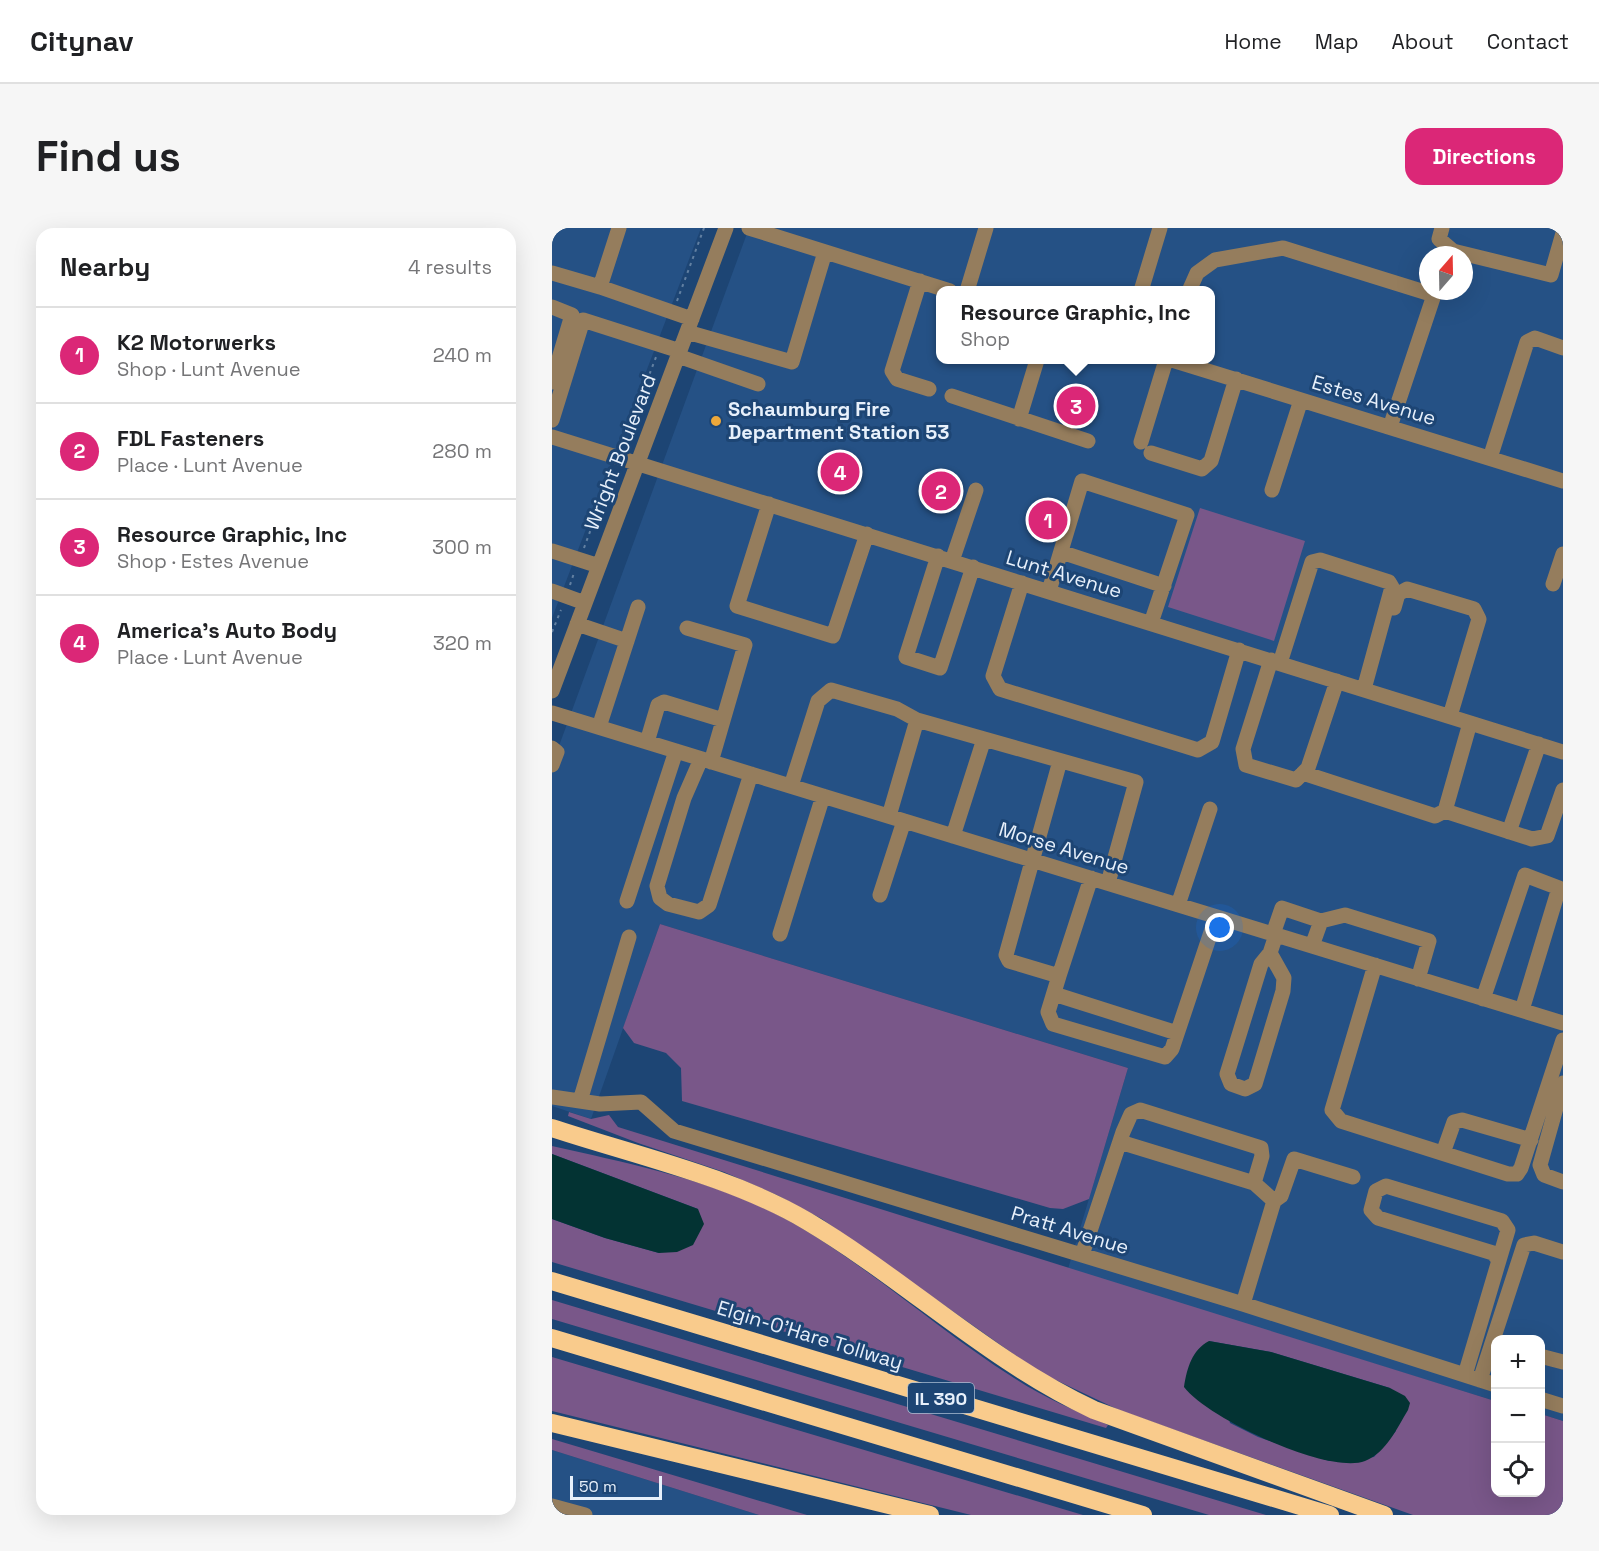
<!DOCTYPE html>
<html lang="en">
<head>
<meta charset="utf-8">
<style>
	:root { --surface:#fff; --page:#f6f6f6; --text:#202124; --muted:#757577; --line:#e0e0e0; --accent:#db2777 }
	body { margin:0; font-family:"Space Grotesk",sans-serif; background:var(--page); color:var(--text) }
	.controls { position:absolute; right:18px; bottom:18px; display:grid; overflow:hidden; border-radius:12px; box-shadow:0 6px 24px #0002 }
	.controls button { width:54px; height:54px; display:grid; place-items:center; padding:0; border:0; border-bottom:2px solid var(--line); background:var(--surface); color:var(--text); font:30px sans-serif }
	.compass { position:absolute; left:867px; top:18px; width:54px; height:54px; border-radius:50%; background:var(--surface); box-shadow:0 6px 24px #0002; rotate:20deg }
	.scale { position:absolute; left:18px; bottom:15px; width:92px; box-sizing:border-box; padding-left:6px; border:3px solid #e7f0fb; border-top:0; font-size:16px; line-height:21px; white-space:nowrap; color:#e7f0fb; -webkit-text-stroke:4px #1d4574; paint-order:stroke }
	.you { position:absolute; left:668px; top:700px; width:21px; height:21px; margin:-15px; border:4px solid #fff; border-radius:50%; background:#1a73e8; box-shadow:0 0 0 9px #1a73e833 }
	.badge { display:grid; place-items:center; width:39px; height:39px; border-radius:50%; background:var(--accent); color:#fff; font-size:20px; font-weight:700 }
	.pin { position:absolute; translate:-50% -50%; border:3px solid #fff; box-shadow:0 2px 6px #0006 }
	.popup { position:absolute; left:384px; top:58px; width:279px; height:78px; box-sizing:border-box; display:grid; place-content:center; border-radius:12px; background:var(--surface); filter:drop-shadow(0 2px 4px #0005); font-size:20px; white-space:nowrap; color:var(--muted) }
	.popup b { font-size:22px; color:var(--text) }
	.popup::after { content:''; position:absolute; left:50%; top:100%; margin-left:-12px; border:12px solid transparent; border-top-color:var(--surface) }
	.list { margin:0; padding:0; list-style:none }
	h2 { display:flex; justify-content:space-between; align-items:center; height:78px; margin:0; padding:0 24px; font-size:26px }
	h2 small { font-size:20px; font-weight:400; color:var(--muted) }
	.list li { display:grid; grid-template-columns:39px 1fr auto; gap:18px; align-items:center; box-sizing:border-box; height:96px; padding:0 24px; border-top:2px solid var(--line) }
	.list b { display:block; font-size:22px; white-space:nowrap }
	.list p { margin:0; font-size:20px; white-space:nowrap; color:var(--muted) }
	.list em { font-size:20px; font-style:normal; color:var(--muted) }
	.icon { flex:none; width:33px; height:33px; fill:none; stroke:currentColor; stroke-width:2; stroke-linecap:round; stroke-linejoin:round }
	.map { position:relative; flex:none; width:1011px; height:1287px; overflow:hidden; border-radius:18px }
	header { display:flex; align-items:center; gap:36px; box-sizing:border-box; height:84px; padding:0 30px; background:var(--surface); border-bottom:2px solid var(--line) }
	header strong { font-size:28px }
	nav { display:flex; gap:33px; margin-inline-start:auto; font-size:21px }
	.intro { display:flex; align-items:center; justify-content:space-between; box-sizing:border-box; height:144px; padding:0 36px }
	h1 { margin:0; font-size:42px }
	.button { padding:15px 27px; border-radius:18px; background:var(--accent); color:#fff; font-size:21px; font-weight:700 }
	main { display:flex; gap:36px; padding:0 36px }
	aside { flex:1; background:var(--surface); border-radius:18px; box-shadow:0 6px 24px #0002 }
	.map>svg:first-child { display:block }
</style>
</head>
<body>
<header>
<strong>Citynav</strong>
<nav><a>Home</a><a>Map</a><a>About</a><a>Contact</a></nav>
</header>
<div class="intro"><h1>Find us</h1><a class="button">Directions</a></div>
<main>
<aside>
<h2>Nearby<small>4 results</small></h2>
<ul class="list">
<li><span class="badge">1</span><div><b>K2 Motorwerks</b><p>Shop · Lunt Avenue</p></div><em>240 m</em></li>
<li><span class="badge">2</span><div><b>FDL Fasteners</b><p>Place · Lunt Avenue</p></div><em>280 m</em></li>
<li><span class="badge">3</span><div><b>Resource Graphic, Inc</b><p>Shop · Estes Avenue</p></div><em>300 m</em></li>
<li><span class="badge">4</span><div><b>America's Auto Body</b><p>Place · Lunt Avenue</p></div><em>320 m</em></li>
</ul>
</aside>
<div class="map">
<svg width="1011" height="1287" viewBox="0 0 1011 1287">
	<rect width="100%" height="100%" fill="#1d4574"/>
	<path fill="#255185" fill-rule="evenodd" d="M0,0h149l-149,390z
		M197,0h814v1193l-22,-7 -1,-74h-44l-1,61 -427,-132 60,-201 -468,-144 -69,195 -39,-13v-341zM876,27h36v36h-36zM389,63h270v69h-270z
		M0,1222l207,65h-207z"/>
	<path fill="#795789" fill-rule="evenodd" d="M648,280l105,33 -31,100 -106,-34z
		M108,696l468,144 -39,131 -26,10 -13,-1 -368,-107 -1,-33 -15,-15 -32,-10 -11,-15z
		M17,884l22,7 18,-4 9,12 877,274 1,91h44l1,-78 22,7v94h-150l-294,-105 -80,-38 -217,-153 -45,-24 -53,-23 -86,-29 -70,-27zM657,1113l62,11 119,36 6,43 -22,26 -45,4 -71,-24 -28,-14z
		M0,918c84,19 171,36 246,80 76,45 142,105 216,152 30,20 62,33 94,47l-2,3 -554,-166v-43l53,19 54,15 39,-44 -146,-55z
		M0,1072l714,215h-57l-657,-196z
		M0,1129l531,158h-112l-419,-104z
		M0,1211l255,76h-48l-207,-65z"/>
	<path fill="#033333" d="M0,926l146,55 6,15 -11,21 -16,7 -18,1 -54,-15 -53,-19z
		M657,1113l62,11 119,36 15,8 5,7 -2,7c-11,18 -22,43 -43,51 -37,14 -158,-43 -181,-74 3,-19 8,-37 25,-46z"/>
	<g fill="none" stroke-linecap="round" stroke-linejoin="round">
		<path stroke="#6280a2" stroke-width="2" stroke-dasharray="3 4.5" stroke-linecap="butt" d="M125,73l27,-73
			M71,216l33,-87
			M32,320l29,-79
			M18,357l4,-12
			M0,404l9,-22"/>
		<path stroke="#957d5d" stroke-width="15" d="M67,0l-19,59 92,32
			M197,0l201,63
			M890,0l-3,11 14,12 98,24 12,-42
			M0,45l48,14
			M368,53l-28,90 5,8 32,10
			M415,63l19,-63
			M589,63l19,-63
			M637,63l8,-18 18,-13 68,-12 151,47 -44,132
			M0,79l20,8 -20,67
			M135,104l105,30 33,-110
			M126,128l80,28
			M620,132l391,121
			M400,168l136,45
			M467,191l18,-59
			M0,192l31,-100 97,31
			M0,209l1011,315
			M589,214l25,-82
			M599,225l51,16 9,-8 25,-82
			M938,230l37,-116 8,-4 28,10
			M720,262l29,-90
			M217,276l-32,102 96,30 34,-102
			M0,323l47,15
			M509,324l103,34
			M386,328l-32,101 34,11 33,-101
			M400,333l24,-71
			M470,355l-29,93 7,13 198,61 14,-8 27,-92
			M1001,356l10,-30
			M0,363l33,12
			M497,363l33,-110 105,34 -36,108
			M842,380l4,-14 9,-5 67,20 5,10 -29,97
			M25,396l50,17
			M135,400l58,17 -34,117
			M719,432l-28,89 3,16 50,15 12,-12 29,-87
			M728,435l32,-101 8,-2 69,22 3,5 -28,102
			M0,463l174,-463
			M0,485l1011,310
			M47,499l39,-120
			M95,514l11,-37 6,-3 59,18
			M0,520l5,4 -5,13
			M149,531l-17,39 -27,88 3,12 8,6 31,8 10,-7 42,-131
			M508,533l-54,194 3,6 50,15 32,-98
			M751,545l132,43 10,-5 25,-88
			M239,558l27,-85 13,-11 66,19 20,11
			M893,583l87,28 15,-3 16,-46
			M337,588l28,-96 219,62 -28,101
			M957,604l30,-88
			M401,608l31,-97
			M328,667l24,-74
			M75,673l49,-150
			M626,677l32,-96
			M769,693l24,-6 84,26 -11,38
			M228,706l43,-138
			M721,706l9,-26 39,13 -9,25
			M718,725l14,25 -1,13 -28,93 -10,5 -14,-5 -4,-10 34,-110 9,-11 6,-18
			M823,737l-43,145 9,11 167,53h9l4,-6 42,-128
			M507,748l-11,36 5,12 112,33 7,-8 44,-132
			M502,766l123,39
			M931,771l42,-124 34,13 -37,122
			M1011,855l-23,82 4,10 19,7
			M0,869l48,7 41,-2 33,29 569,173 253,81
			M28,873l49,-164
			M568,914l134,41
			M891,925l11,-31 8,-2 69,20
			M722,973l7,-5 13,-37 59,18
			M530,1027l41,-123 8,-18 9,-4 121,38 1,8 -8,27 20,18 -31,103
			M945,1112l-3,-3 30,-92 10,-2 29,9
			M988,1128l23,6
			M913,1147l43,-145 -6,-9 -116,-35 -10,5 -5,19 7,8 115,35 6,7
			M928,1152l14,-43
			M988,1171l23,7
			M0,1278l33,9"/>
		<path stroke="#f9cb8c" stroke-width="18" d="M0,900c82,27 181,49 255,93 99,59 182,140 287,189l290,105
			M0,1053l778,234
			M0,1110l591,177
			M0,1195l378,92"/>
	</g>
	<circle fill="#eda83b" stroke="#1d4574" stroke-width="2" cx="164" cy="193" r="6"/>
	<g text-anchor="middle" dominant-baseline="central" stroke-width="6" stroke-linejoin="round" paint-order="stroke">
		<rect fill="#1d4574" stroke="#aabdd2" stroke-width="1.5" x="356" y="1155" width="66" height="30" rx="4.5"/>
		<g font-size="18" font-weight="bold" fill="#e7f0fb">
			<text x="389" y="1170">IL 390</text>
		</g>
		<g font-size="20" fill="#e7f0fb" stroke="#1d4574">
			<text transform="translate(822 172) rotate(17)">Estes Avenue</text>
			<text transform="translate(68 224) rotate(-69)">Wright Boulevard</text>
			<text transform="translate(512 346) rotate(17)">Lunt Avenue</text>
			<text transform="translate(512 620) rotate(17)">Morse Avenue</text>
			<text transform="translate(518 1002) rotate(17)">Pratt Avenue</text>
			<text transform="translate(258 1107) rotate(17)">Elgin-O'Hare Tollway</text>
		</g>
		<g font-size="20" font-weight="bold" fill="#e7f0fb" stroke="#1d4574" text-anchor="start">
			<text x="176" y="181">Schaumburg Fire<tspan x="176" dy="23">Department Station 53</tspan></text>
		</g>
	</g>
</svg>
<div class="controls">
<button>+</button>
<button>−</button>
<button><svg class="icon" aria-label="locate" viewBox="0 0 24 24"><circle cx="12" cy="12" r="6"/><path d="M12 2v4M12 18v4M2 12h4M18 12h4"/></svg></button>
</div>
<svg class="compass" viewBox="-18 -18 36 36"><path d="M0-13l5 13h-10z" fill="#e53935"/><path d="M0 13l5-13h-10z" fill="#757577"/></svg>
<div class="scale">50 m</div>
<div class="you"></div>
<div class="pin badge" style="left:496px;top:292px">1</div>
<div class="pin badge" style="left:389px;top:263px">2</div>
<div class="pin badge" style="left:524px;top:178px">3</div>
<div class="popup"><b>Resource Graphic, Inc</b>Shop</div>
<div class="pin badge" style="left:288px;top:244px">4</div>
</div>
</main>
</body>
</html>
